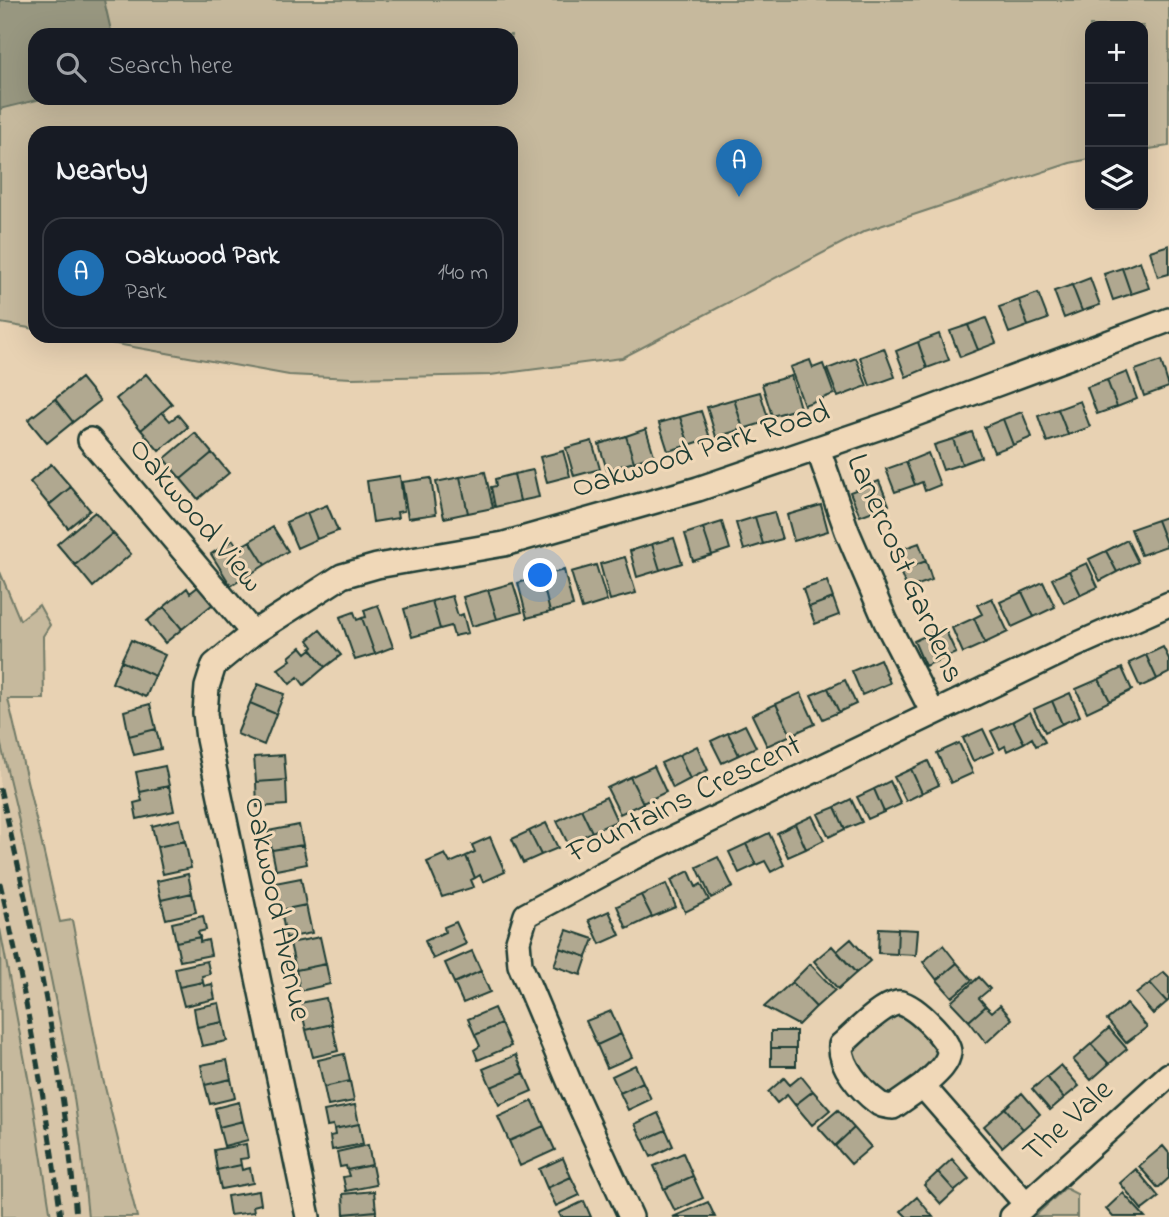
<!DOCTYPE html>
<html lang="en">
<head>
<meta charset="utf-8">
<style>
	:root { --surface:#171b24; --page:#20242c; --text:#f1f3f6; --muted:#9ea1a6; --line:#363941; --accent:#1f6fb2 }
	body { margin:0; font-family:"Indie Flower",sans-serif; background:var(--page); color:var(--text) }
	.controls { position:absolute; right:21px; top:21px; display:grid; overflow:hidden; border-radius:14px; box-shadow:0 7px 28px #0002 }
	.controls button { width:63px; height:63px; display:grid; place-items:center; padding:0; border:0; border-bottom:2px solid var(--line); background:var(--surface); color:var(--text); font:35px sans-serif }
	.you { position:absolute; left:541px; top:576px; width:24px; height:24px; margin:-18px; border:5px solid #fff; border-radius:50%; background:#1a73e8; box-shadow:0 0 0 10px #1a73e833 }
	.badge { display:grid; place-items:center; width:46px; height:46px; border-radius:50%; background:var(--accent); color:#fff; font-size:23px; font-weight:700 }
	.pin { position:absolute; translate:-50% -58px; filter:drop-shadow(0 2px 4px #0008) }
	.pin::after { content:''; position:absolute; top:37px; width:24px; height:21px; background:inherit; clip-path:polygon(0 0,100% 0,50% 100%) }
	.list { margin:0; padding:0; list-style:none }
	h2 { display:flex; justify-content:space-between; align-items:center; height:91px; margin:0; padding:0 28px; font-size:30px }
	h2 small { font-size:23px; font-weight:400; color:var(--muted) }
	.list li { display:grid; grid-template-columns:46px 1fr auto; gap:21px; align-items:center; box-sizing:border-box; height:112px; margin:0 14px 14px; padding:0 14px; border:2px solid var(--line); border-radius:21px }
	.list b { display:block; font-size:26px; white-space:nowrap }
	.list p { margin:0; font-size:23px; white-space:nowrap; color:var(--muted) }
	.list em { font-size:23px; font-style:normal; color:var(--muted) }
	.icon { flex:none; width:38px; height:38px; fill:none; stroke:currentColor; stroke-width:2; stroke-linecap:round; stroke-linejoin:round }
	.map { position:relative; flex:none; width:1169px; height:1217px; overflow:hidden }
	.search { position:absolute; background:var(--surface); box-shadow:0 7px 28px #0002; left:28px; top:28px; width:490px; height:77px; display:flex; align-items:center; gap:18px; box-sizing:border-box; padding:0 24px; border-radius:21px; color:var(--muted); font-size:26px }
	.panel { position:absolute; background:var(--surface); box-shadow:0 7px 28px #0002; left:28px; top:126px; width:490px; height:217px; border-radius:21px }
	.map>svg:first-child { display:block }
</style>
</head>
<body>
<div class="map">
<svg width="1169" height="1217" viewBox="0 0 1169 1217">
	<rect width="100%" height="100%" fill="#e8d2b3"/>
	<filter id="ink" filterUnits="userSpaceOnUse"><feTurbulence type="fractalNoise" baseFrequency=".0143" numOctaves="2"/><feDisplacementMap in="SourceGraphic" scale="14" xChannelSelector="R" yChannelSelector="G"/><feConvolveMatrix kernelMatrix="1 2 1 2 8 2 1 2 1" color-interpolation-filters="sRGB"/></filter>
	<g filter="url(#ink)">
		<path fill="#d7c5a8" d="M0,741l16,66 55,270 10,70 7,70h-37l-17,-108 -34,-180z"/>
		<path fill="#c6b99d" stroke="#727b68" stroke-width="2" fill-rule="evenodd" d="M0,0h1169v146l-26,4v-124h-53v133l-20,4 -205,68 -243,127 -132,17 -138,3 -63,-3 -217,-39h439v-203h-476v196l-35,-6zM35,35h476v63h-476z
			M0,572l20,48 19,-15 11,20 -7,11 1,63h-36l52,223 12,-2 31,159 34,138h-49l-7,-70 -10,-70 -55,-270 -16,-66z
			M0,929l34,180 17,108h-49z
			M889,1012h19l30,30v15l-39,38 -17,1 -32,-33v-16z
			M1065,1188l12,6v23h-43z"/>
		<path fill="#989780" stroke="#687362" stroke-width="2" d="M0,0h104l8,35h-77v63h10l-45,11z"/>
		<path fill="#b0a890" stroke="#1f3d34" stroke-width="2" d="M1169,245v29l-11,3 -8,-26z
			M1140,261l9,27 -18,6 -9,-26z
			M1122,268l9,26 -18,6 -9,-26z
			M1090,278l10,27 -18,6 -10,-26z
			M1072,285l10,26 -18,7 -10,-27z
			M1038,293l10,26 -20,7 -9,-26z
			M1019,300l9,26 -19,7 -10,-26z
			M986,318l10,25 -18,7 -10,-25z
			M968,325l10,25 -18,7 -10,-26z
			M939,334l10,26 -22,8 -9,-26z
			M918,342l9,26 -21,9 -10,-26z
			M884,348l11,29 -25,9 -10,-29z
			M856,358l11,28 -29,11 -11,-28z
			M810,360l3,8 10,-4 11,30 -30,11 -14,-38z
			M1161,361l8,26 -25,9 -9,-26z
			M1127,372l10,27 -20,8 -10,-27z
			M146,374l26,30 -31,26 -25,-31z
			M791,376l9,32 -28,8 -10,-32z
			M81,378l19,23 -27,21 -18,-23z
			M1107,380l10,27 -20,7 -10,-27z
			M760,392l9,29 -26,8 -9,-30z
			M55,399l18,23 -26,21 -19,-23z
			M734,399l9,30 -27,8 -9,-30z
			M1080,401l10,26 -22,8 -10,-26z
			M1058,409l10,26 -21,7 -9,-26z
			M701,411l9,27 -21,7 -9,-28z
			M162,412l8,9 8,-6 10,12 -29,24 -18,-21z
			M1022,412l10,25 -19,8 -10,-26z
			M680,417l9,28 -21,6 -9,-28z
			M1003,419l10,26 -19,7 -10,-25z
			M646,429l8,26 -20,7 -8,-26z
			M972,432l9,25 -19,7 -9,-25z
			M195,433l17,20 -31,26 -17,-20z
			M626,436l8,26 -27,8 -8,-26z
			M953,439l9,25 -19,6 -9,-25z
			M592,441l8,28 -26,7 -8,-28z
			M563,451l7,25 -23,6 -7,-25z
			M212,453l17,20 -31,26 -17,-20z
			M928,453l12,32 -15,6 -3,-9 -7,3 -9,-23z
			M906,462l9,23 -20,7 -9,-23z
			M51,464l20,23 -22,18 -19,-23z
			M533,470l6,27 -19,4 -6,-27z
			M485,472l8,36 -25,5 -8,-36z
			M514,474l6,27 -25,6 -4,-20 5,-1 -1,-7z
			M400,476l4,35 -7,1 1,6 -25,4 -6,-41z
			M460,477l8,36 -24,5 -8,-36z
			M431,478l5,36 -28,4 -6,-36z
			M879,481l10,24 -29,11 -10,-24z
			M71,487l19,23 -22,18 -19,-23z
			M327,505l11,26 -21,8 -10,-26z
			M821,505l7,26 -34,10 -7,-26z
			M95,512l18,21 -38,32 -18,-21z
			M774,512l8,27 -19,5 -8,-27z
			M307,513l10,26 -20,9 -11,-26z
			M1169,516v29l-2,1 -10,-26z
			M755,517l8,27 -19,6 -8,-27z
			M1157,520l10,26 -26,9 -10,-26z
			M722,522l8,27 -18,6 -9,-27z
			M273,527l15,24 -23,14 -15,-24z
			M703,528l9,27 -19,6 -8,-27z
			M113,533l18,21 -38,33 -18,-22z
			M674,538l8,25 -22,7 -8,-26z
			M233,540l5,8 12,-7 15,24 -34,21 -20,-32z
			M1127,540l11,22 -21,10 -11,-21z
			M919,543l7,18 -26,10 -6,-19z
			M652,544l8,26 -23,7 -7,-26z
			M1106,551l11,21 -17,9 -11,-22z
			M625,557l11,36 -26,7 -10,-36z
			M926,561l6,19 -25,9 -7,-18z
			M1087,563l11,24 -17,8 -12,-24z
			M596,565l11,36 -25,8 -11,-37z
			M564,570l9,36 -23,6 -9,-36z
			M1069,571l12,24 -17,8 -12,-24z
			M541,576l9,36 -23,6 -9,-35z
			M827,581l6,17 -24,9 -6,-18z
			M1043,582l12,25 -21,10 -12,-25z
			M513,583l9,29 -25,7 -9,-29z
			M199,586l14,18 -31,25 -18,-22 23,-19 3,5z
			M488,590l9,29 -25,7 -9,-29z
			M1022,592l12,25 -22,10 -12,-25z
			M452,596l6,20 5,-2 5,19 -14,3 -3,-10 -11,3 -8,-28z
			M833,598l6,17 -24,9 -6,-17z
			M992,598l16,34 -23,11 -11,-25 8,-4 -5,-9z
			M432,601l8,28 -28,8 -8,-28z
			M378,605l15,42 -18,7 -13,-36 4,-1 -2,-7z
			M164,607l18,22 -17,14 -18,-22z
			M354,612l3,8 5,-2 13,36 -20,6 -15,-43z
			M974,618l11,25 -22,10 -11,-25z
			M944,627l12,26 -31,13 -11,-25z
			M320,630l21,25 -16,12 -14,-18 2,-2 -5,-7z
			M131,640l34,15 -10,21 -34,-15z
			M301,647l5,6 5,-4 14,18 -21,18 -6,-8 -8,7 -12,-15 13,-9 -2,-3z
			M1163,647l6,12v14l-12,6 -11,-24z
			M1146,655l11,24 -17,8 -11,-24z
			M880,659l10,24 -28,12 -10,-24z
			M121,661l34,15 -9,21 -34,-14z
			M1122,668l10,22 -22,11 -11,-22z
			M1099,679l11,22 -23,11 -11,-23z
			M845,680l11,24 -17,8 -11,-24z
			M258,684l26,10 -8,20 -26,-11z
			M828,688l11,24 -16,7 -12,-24z
			M801,693l14,31 -24,11 -15,-31z
			M1070,693l10,23 -18,8 -10,-23z
			M1052,701l10,23 -17,8 -11,-23z
			M250,703l26,11 -12,31 -27,-11z
			M150,704l6,25 -27,7 -5,-25z
			M776,704l15,31 -24,11 -15,-31z
			M1030,712l15,30 -9,4 -4,-8 -8,5 -11,-22z
			M1013,721l11,22 -17,8 -2,-5 -5,3 -9,-18z
			M745,725l11,22 -17,8 -11,-22z
			M156,729l5,20 -27,6 -5,-19z
			M983,729l11,23 -21,9 -10,-23z
			M728,733l11,22 -17,8 -11,-22z
			M959,743l14,30 -22,10 -14,-30z
			M697,746l11,24 -18,9 -11,-24z
			M284,755l2,25 -30,2 -2,-25z
			M679,755l11,24 -17,9 -12,-25z
			M928,761l11,24 -17,8 -11,-24z
			M165,766l4,20 -29,6 -4,-20z
			M654,766l12,26 -23,11 -13,-26z
			M911,769l11,24 -16,8 -12,-24z
			M630,777l13,26 -23,11 -13,-26z
			M286,780l1,25 -30,2 -1,-25z
			M890,781l11,23 -17,8 -10,-23z
			M169,786l5,25 -37,8 -3,-16 8,-2 -2,-9z
			M874,789l10,23 -16,7 -11,-22z
			M606,797l11,24 -25,11 -11,-23z
			M851,799l11,23 -17,7 -10,-22z
			M835,807l10,22 -16,8 -11,-23z
			M581,809l11,23 -24,12 -11,-23z
			M812,816l12,24 -18,9 -11,-25z
			M180,819l5,22 -28,6 -5,-21z
			M546,823l12,25 -17,7 -12,-24z
			M795,824l11,25 -18,8 -11,-24z
			M299,825l4,20 -31,5 -4,-19z
			M529,831l12,24 -18,8 -11,-24z
			M769,833l15,32 -13,7 -6,-11 -9,4 -10,-21z
			M490,837l15,35 -22,10 -3,-7 -5,3 -9,-22 9,-4 -3,-7z
			M185,841l6,27 -28,6 -6,-27z
			M746,844l10,21 -17,8 -10,-21z
			M303,845l4,19 -31,6 -4,-20z
			M445,854l5,9 16,-7 9,22 -4,2 3,7 -32,10 -15,-35z
			M718,857l15,30 -22,11 -14,-31z
			M689,871l7,16 5,-3 8,16 -24,12 -14,-32z
			M188,874l4,19 -31,7 -4,-19z
			M301,878l5,27 -25,5 -6,-27z
			M666,884l10,23 -24,10 -11,-22z
			M192,893l4,19 -30,7 -5,-19z
			M641,895l11,22 -25,12 -10,-23z
			M306,905l6,28 -26,5 -5,-28z
			M609,911l11,24 -20,9 -11,-24z
			M203,916l3,14 -8,2 2,5 -24,5 -4,-19z
			M456,922l10,22 -33,15 -8,-18 20,-9 -1,-5z
			M879,928l19,1 -1,25 -19,-1z
			M898,929l20,1 -2,25 -19,-1z
			M567,930l27,9 -7,18 -27,-9z
			M200,937v5l8,-2 3,15 -31,6 -4,-19z
			M320,937l6,27 -30,6 -6,-27z
			M851,939l19,22 -14,12 -19,-22z
			M943,945l14,18 -20,17 -14,-18z
			M832,946l24,27 -18,16 -24,-28z
			M560,948l27,9 -6,18 -27,-9z
			M472,951l9,20 -27,12 -9,-20z
			M207,961l3,13 -8,2 1,6 -24,5 -4,-19z
			M957,963l15,17 -20,17 -15,-17z
			M326,964l4,20 -30,7 -4,-21z
			M810,964l25,26 -19,17 -24,-25z
			M481,971l9,21 -27,11 -9,-20z
			M1164,972l5,5v23l-2,2 -17,-19z
			M979,977l11,12 -11,9 7,8 -17,15 -18,-19z
			M203,982l1,4 8,-2 3,15 -31,7 -5,-19z
			M792,982l24,25 -18,18 -34,-18z
			M1150,983l17,19 -14,12 -17,-20z
			M326,998l6,26 -26,6 -6,-27z
			M219,1003l4,19 -26,5 -3,-19z
			M1127,1004l20,23 -21,16 -19,-23z
			M1000,1005l12,14 -26,24 -17,-22 17,-15 6,6z
			M494,1008l7,16 -26,11 -7,-16z
			M611,1011l10,23 -24,11 -11,-24z
			M223,1022l4,19 -25,5 -5,-19z
			M332,1024l6,27 -25,6 -7,-27z
			M501,1024l10,22 -33,14 -4,-10 6,-4 -5,-11z
			M1109,1028l18,21 -18,15 -18,-20z
			M771,1031h25v17h-25z
			M621,1034l11,23 -25,11 -10,-23z
			M1091,1044l18,20 -18,16 -18,-20z
			M771,1048h25v18h-25z
			M344,1054l6,27 -26,6 -6,-27z
			M516,1055l8,18 -33,14 -8,-18z
			M227,1060l4,19 -26,6 -4,-20z
			M635,1065l8,17 -23,11 -8,-17z
			M1061,1065l18,21 -15,12 -17,-21z
			M524,1073l8,18 -33,14 -8,-18z
			M801,1076l12,15 -18,14 -8,-10 -10,8 -9,-11 16,-14 6,7z
			M1047,1077l17,21 -14,12 -18,-21z
			M231,1079l4,19 -25,6 -5,-19z
			M350,1081l4,20 -26,5 -4,-19z
			M643,1082l8,17 -23,11 -8,-17z
			M813,1091l17,19 -18,15 -17,-20z
			M1022,1093l18,21 -17,15 -18,-21z
			M533,1101l11,25 -35,15 -11,-24z
			M239,1102l4,19 -24,6 -4,-19z
			M355,1105l4,19 -25,5 -1,-4 -6,1 -3,-15z
			M1005,1108l18,21 -21,18 -18,-21z
			M838,1110l16,18 -19,18 -17,-19z
			M658,1113l8,17 -23,10 -8,-16z
			M243,1121l5,19 -24,6 -5,-19z
			M359,1124l4,20 -31,6 -2,-14 5,-1 -1,-6z
			M544,1126l11,24 -35,16 -11,-25z
			M854,1128l17,19 -20,17 -16,-18z
			M666,1130l7,16 -22,11 -8,-17z
			M246,1144l2,14 -8,1 1,6 -24,5 -3,-20z
			M368,1145l4,20 -25,5 -1,-4 -6,1 -3,-15z
			M1163,1146l6,7v25l-11,10 -19,-22z
			M683,1153l10,23 -29,13 -10,-23z
			M563,1158l8,19 -24,11 -8,-19z
			M952,1159l17,20 -14,12 -17,-19z
			M241,1165l1,5 8,-2 3,15 -32,6 -4,-19z
			M372,1165l4,20 -30,6 -3,-14 6,-1 -2,-6z
			M1136,1169l23,28 -17,13 -22,-27z
			M938,1172l17,19 -14,13 -17,-19z
			M693,1176l10,22 -28,13 -11,-22z
			M571,1177l9,18 -24,11 -9,-18z
			M259,1191l2,13 -8,2 1,6 -24,3 -3,-19z
			M374,1191l2,20 -32,3 -1,-20z
			M1123,1193l22,24h-32l-7,-8z
			M917,1197l16,20h-26l-6,-6z
			M584,1201l7,16h-30l-2,-4z
			M708,1202l7,15h-42z
			M376,1211v6h-31l-1,-3z"/>
		<g fill="none" stroke-linecap="round" stroke-linejoin="round">
			<defs>
				<path id="street" d="M90,440l163,193
					M818,449l29,82 39,91 47,91
					M923,1086c9,-9 25,-20 26,-34 0,-13 -39,-52 -52,-49 -17,3 -42,30 -56,42 -2,20 20,45 36,57 4,4 10,4 16,5l30,-21 103,118
					M308,1217l-100,-478 -3,-26 2,-26 7,-22 39,-32 89,-57 35,-10 127,-22 194,-55 191,-65 280,-104
					M631,1217l-60,-131 -51,-121 -2,-24 8,-26 106,-57 444,-213 93,-41
					M1012,1217l157,-142"/>
			</defs>
			<use href="#street" stroke="#1f3d34" stroke-width="28"/>
			<use href="#street" stroke="#f0d8b8" stroke-width="23"/>
			<path stroke="#1f3d34" stroke-width="5" stroke-dasharray="10 5" stroke-linecap="butt" d="M0,788c34,142 64,284 76,429
				M0,883c26,111 46,221 61,334"/>
		</g>
	</g>
	<g text-anchor="middle" dominant-baseline="central" stroke-width="6" stroke-linejoin="round" paint-order="stroke">
		<g font-size="32" fill="#1f3d34" stroke="#f0d8b8">
			<text transform="translate(701 451) rotate(-17)">Oakwood Park Road</text>
			<text transform="translate(195 516) rotate(50)">Oakwood View</text>
			<text transform="translate(904 569) rotate(66)">Lanercost Gardens</text>
			<text transform="translate(685 800) rotate(-26)">Fountains Crescent</text>
			<text transform="translate(276 909) rotate(78)">Oakwood Avenue</text>
			<text transform="translate(1069 1122) rotate(-42)">The Vale</text>
		</g>
	</g>
</svg>
<div class="controls">
<button>+</button>
<button>−</button>
<button><svg class="icon" aria-label="layers" viewBox="0 0 24 24"><path d="M12 4l9 5-9 5-9-5zM3 14l9 5 9-5"/></svg></button>
</div>
<div class="you"></div>
<div class="pin badge" style="left:739px;top:197px">A</div>
<div class="search"><svg class="icon" aria-label="search" viewBox="0 0 24 24"><circle cx="10" cy="10" r="6"/><path d="M15 15l6 6"/></svg>Search here</div>
<section class="panel">
<h2>Nearby<small></small></h2>
<ul class="list">
<li><span class="badge">A</span><div><b>Oakwood Park</b><p>Park</p></div><em>140 m</em></li>
</ul>
</section>
</div>
</body>
</html>
